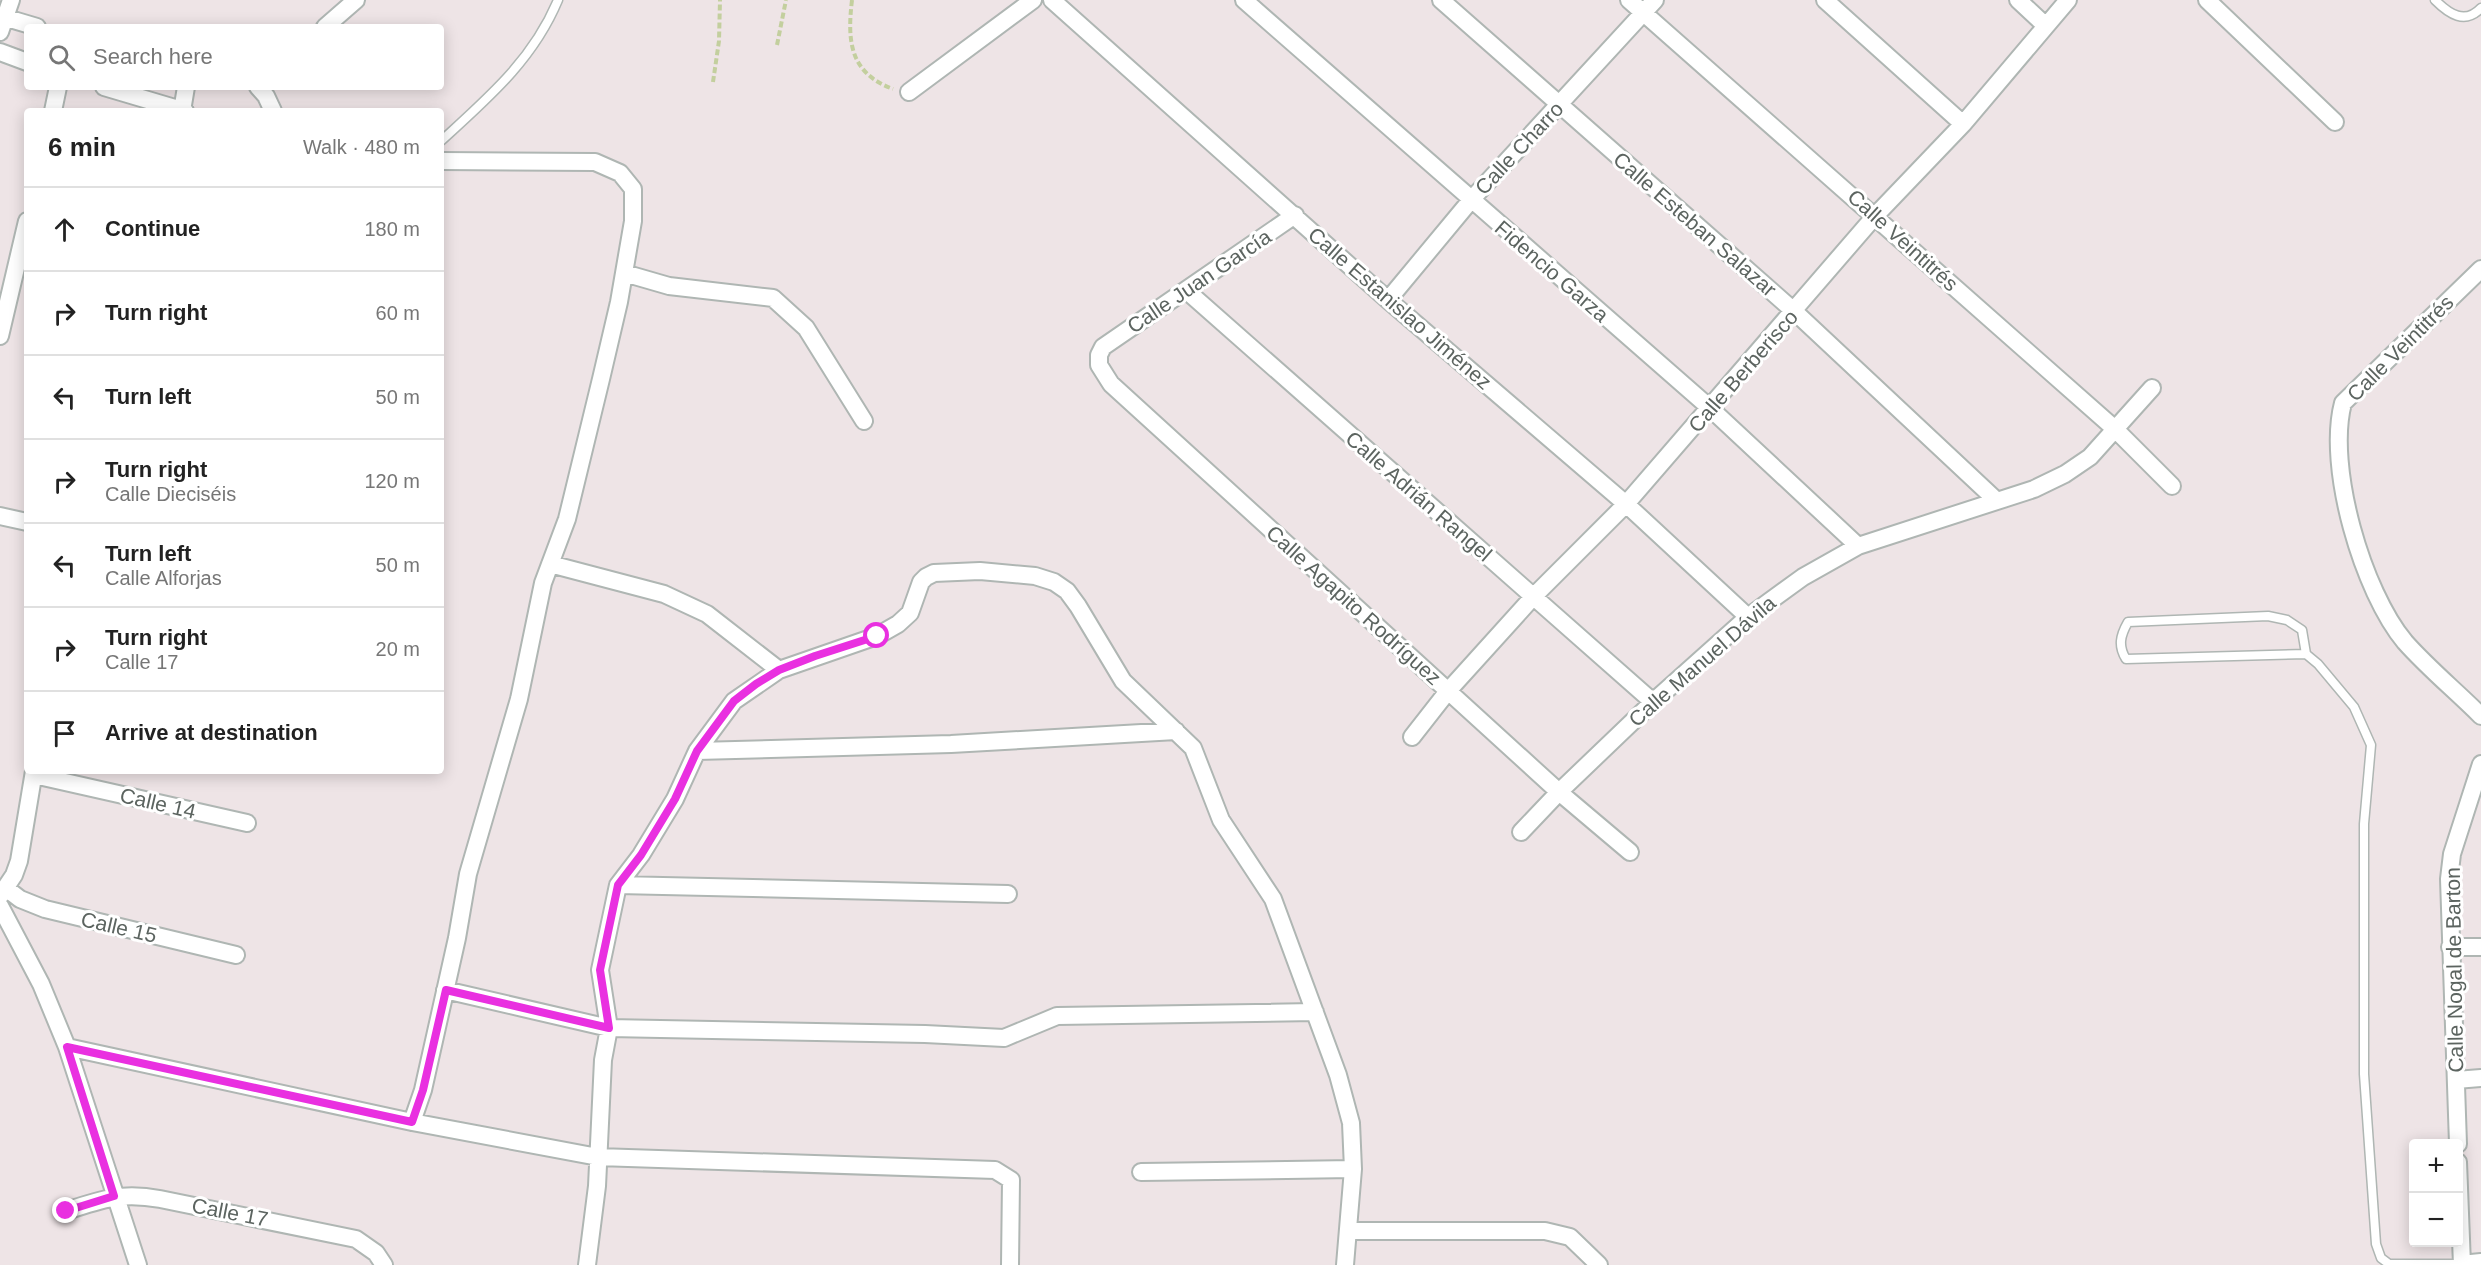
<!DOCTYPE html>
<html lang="en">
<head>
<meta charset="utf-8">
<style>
	:root { --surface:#fff; --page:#f6f6f6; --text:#222; --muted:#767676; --line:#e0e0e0 }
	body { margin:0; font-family:Arial,sans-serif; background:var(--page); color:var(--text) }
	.controls { position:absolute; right:18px; bottom:18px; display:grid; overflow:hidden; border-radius:6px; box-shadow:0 3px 15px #0003 }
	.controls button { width:54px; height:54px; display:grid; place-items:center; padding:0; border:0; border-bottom:2px solid var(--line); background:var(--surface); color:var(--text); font:30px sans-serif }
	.stop { position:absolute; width:18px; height:18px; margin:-14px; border:4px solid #e930e0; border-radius:50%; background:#fff }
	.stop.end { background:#e930e0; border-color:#fff; box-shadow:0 2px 6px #0008 }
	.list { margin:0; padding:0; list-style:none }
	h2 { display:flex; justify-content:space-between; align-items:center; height:78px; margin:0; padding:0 24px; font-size:26px }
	h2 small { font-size:20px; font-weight:400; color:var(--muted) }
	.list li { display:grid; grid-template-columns:39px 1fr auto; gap:18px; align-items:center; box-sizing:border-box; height:84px; padding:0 24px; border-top:2px solid var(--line) }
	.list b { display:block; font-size:22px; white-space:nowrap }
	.list p { margin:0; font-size:20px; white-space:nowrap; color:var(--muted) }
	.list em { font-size:20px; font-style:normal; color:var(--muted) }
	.icon { flex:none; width:33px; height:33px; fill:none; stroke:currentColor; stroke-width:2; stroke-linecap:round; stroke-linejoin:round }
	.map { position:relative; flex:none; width:2481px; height:1265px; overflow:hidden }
	.search { position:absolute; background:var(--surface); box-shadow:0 3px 15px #0003; left:24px; top:24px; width:420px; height:66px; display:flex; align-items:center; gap:15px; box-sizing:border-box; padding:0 21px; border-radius:6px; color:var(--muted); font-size:22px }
	.panel { position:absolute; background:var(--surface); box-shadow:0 3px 15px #0003; left:24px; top:108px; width:420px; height:666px; border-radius:6px }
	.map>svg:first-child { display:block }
</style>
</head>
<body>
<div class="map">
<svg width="2481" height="1265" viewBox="0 0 2481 1265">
	<rect width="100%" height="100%" fill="#eee4e6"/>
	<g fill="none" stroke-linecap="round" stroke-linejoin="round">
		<defs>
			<path id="lane" d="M2435,0c14,14 30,25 46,8
				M441,141c47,-43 92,-81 117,-141
				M2306,654l-180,5c-8,-13 -6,-23 2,-37l140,-6 19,4 15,10 4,24 12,10 36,43 17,38 -7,79v250l12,170 5,14 8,6h72"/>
			<path id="street" d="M1052,0l336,300 238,204 122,113
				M1244,0l466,408 148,138
				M1441,0l354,312 202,189
				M1629,0l486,429 57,57
				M1825,0l138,124
				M2018,0l28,26
				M2207,0l128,122
				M0,16l37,11
				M325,27l31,-27
				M0,32l11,-32
				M0,52l27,10
				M104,87l81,24
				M258,87l8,9 7,15
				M909,92l124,-92
				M53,111l5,-24
				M182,111l4,-24
				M1295,215l-192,132 -4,8v10l12,19 448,408 71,60
				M2481,269l-138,134c-17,64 20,189 62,239 23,26 51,49 76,74
				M624,273l45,13 104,12 33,30 58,93
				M1187,291l466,411
				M1388,300l83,-100 184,-200
				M0,336l27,-115
				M0,516l27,6
				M550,564l114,30 43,20 72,56
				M1412,737l36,-46 85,-94 93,-93 249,-288 88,-92 105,-124
				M697,751l254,-7 225,-13
				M34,775l213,48
				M1521,832l38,-40 94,-90 95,-85 55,-40 55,-31 176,-57 31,-15 25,-17 62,-69
				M618,885l390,9
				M7,889l13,10 25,10 191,46
				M0,896l14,-21 5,-14 15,-90
				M0,906l41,78 26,63 71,218
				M2450,947h31
				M445,990l164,38 316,6 79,4 53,-22 258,-4
				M67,1047l345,75 186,35 397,13 16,10 -1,85
				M2456,1080l25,-2
				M412,1122l11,-32 34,-152 11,-64 51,-175 24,-116 24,-64 34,-140 18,-77 14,-81v-32l-13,-16 -25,-11 -154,-1
				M2458,1144l-9,-265 3,-25 29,-90
				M2458,1162l4,103
				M1141,1172l212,-3
				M66,1211c36,-12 56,-19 94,-12l196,40 20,14 8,12
				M1349,1231h196l25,6 29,28
				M2461,1264l20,-2
				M587,1265l10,-79 6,-126 6,-32 -9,-58 18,-85 23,-30 34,-56 22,-48 37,-50 45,-31 98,-34 21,-12 12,-11 11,-31 5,-5 8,-4 46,-2 55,5 19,6 13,9 11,15 45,75 70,67 28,72 52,79 65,176 13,48 2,46 -8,96"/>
		</defs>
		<use href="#lane" stroke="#afb6b3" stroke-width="11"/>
		<use href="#street" stroke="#afb6b3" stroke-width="20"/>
		<path stroke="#c3cf9e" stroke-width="4" stroke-dasharray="6 3" stroke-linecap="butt" d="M852,0c-5,42 -2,73 41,89
			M777,45l9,-45
			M713,82l6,-41 1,-41"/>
		<use href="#lane" stroke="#fff" stroke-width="8"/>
		<use href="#street" stroke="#fff" stroke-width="16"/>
	</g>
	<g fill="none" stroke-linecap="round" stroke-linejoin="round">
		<path stroke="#e930e0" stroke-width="8" d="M66,1211l48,-15 -47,-149 345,75 11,-32 23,-100 163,38 -9,-58 18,-85 23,-30 34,-56 22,-48 37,-50 22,-17 23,-14 36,-14 62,-20"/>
	</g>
	<g text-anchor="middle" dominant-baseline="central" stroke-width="6" stroke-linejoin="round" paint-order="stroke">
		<g font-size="21" fill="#5c6460" stroke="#fff">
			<text transform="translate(1519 148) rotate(-47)">Calle Charro</text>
			<text transform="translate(1695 224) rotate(41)">Calle Esteban Salazar</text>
			<text transform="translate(1903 240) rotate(42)">Calle Veintitrés</text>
			<text transform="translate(1552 271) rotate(41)">Fidencio Garza</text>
			<text transform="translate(1199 281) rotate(-34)">Calle Juan García</text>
			<text transform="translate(1400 308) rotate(41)">Calle Estanislao Jiménez</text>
			<text transform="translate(2400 348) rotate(-45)">Calle Veintitrés</text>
			<text transform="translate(1743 371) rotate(-49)">Calle Berberisco</text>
			<text transform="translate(1419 496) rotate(41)">Calle Adrián Rangel</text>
			<text transform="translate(1354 605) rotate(42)">Calle Agapito Rodríguez</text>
			<text transform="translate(1702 661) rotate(-41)">Calle Manuel Dávila</text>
			<text transform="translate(158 803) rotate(13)">Calle 14</text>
			<text transform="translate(119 927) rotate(13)">Calle 15</text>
			<text transform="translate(2454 970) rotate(-91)">Calle Nogal de Barton</text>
			<text transform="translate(230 1212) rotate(11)">Calle 17</text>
		</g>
	</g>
</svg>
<div class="controls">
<button>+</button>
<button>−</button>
</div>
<div class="stop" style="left:877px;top:636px"></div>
<div class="stop end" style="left:66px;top:1211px"></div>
<div class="search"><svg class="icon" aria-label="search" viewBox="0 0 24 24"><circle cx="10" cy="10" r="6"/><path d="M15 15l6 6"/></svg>Search here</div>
<section class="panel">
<h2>6 min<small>Walk · 480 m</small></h2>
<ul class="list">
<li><svg class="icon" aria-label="ahead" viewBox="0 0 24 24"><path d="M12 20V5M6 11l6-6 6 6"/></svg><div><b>Continue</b></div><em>180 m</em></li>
<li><svg class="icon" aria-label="right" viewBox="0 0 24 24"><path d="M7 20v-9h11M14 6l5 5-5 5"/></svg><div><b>Turn right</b></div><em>60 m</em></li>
<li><svg class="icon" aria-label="left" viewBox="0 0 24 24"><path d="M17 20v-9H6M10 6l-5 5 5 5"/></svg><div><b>Turn left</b></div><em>50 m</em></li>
<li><svg class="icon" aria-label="right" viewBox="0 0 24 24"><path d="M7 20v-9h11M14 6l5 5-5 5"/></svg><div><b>Turn right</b><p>Calle Dieciséis</p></div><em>120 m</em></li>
<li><svg class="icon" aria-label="left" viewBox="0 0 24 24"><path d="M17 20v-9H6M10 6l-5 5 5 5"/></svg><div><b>Turn left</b><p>Calle Alforjas</p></div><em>50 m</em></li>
<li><svg class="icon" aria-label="right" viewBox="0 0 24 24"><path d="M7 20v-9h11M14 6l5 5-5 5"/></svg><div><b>Turn right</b><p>Calle 17</p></div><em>20 m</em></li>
<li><svg class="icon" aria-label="arrive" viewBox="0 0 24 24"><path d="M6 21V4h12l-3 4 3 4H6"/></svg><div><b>Arrive at destination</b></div></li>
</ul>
</section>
</div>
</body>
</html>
